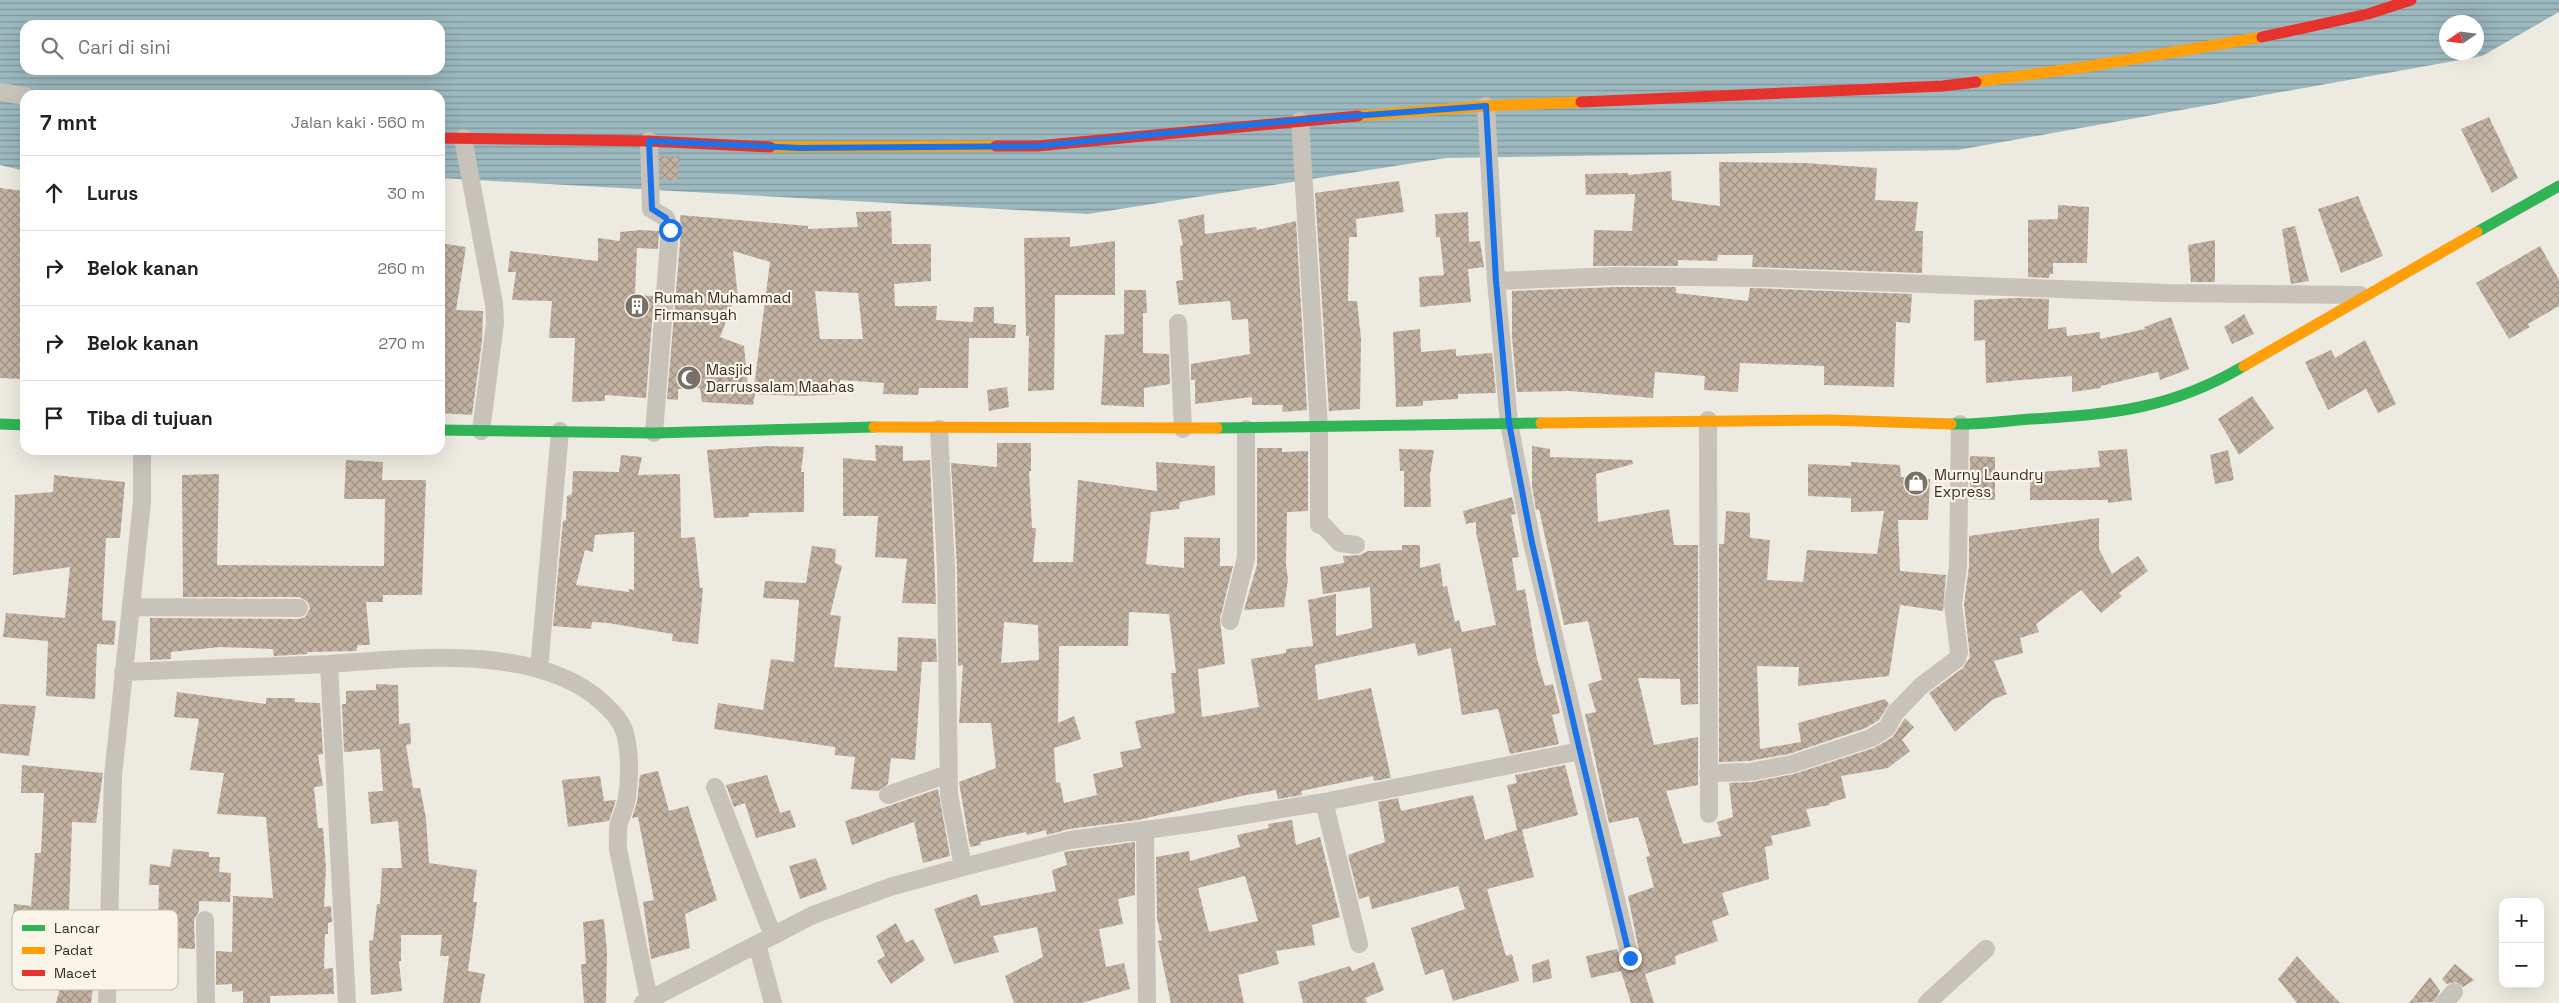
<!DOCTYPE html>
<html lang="id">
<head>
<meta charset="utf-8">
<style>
	:root { --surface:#fff; --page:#f2f2f2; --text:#222; --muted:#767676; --line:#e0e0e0 }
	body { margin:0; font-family:"Space Grotesk",sans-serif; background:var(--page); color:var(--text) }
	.controls { position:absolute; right:15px; bottom:15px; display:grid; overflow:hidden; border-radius:10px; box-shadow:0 5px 20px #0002 }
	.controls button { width:45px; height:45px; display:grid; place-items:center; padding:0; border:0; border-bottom:1px solid var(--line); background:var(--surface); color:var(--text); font:25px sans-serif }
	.compass { position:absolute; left:2439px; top:15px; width:45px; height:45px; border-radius:50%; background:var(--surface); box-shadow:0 5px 20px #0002; rotate:257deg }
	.stop { position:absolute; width:15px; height:15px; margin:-11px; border:4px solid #1a73e8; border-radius:50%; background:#fff }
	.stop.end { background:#1a73e8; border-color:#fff; box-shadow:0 1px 5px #0008 }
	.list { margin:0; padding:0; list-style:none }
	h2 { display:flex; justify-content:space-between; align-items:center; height:65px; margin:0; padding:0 20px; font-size:21px }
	h2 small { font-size:16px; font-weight:400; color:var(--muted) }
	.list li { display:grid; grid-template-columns:32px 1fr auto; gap:15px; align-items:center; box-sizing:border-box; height:75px; padding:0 20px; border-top:1px solid var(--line) }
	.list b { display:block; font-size:19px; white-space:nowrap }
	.list em { font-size:16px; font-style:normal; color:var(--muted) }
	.icon { flex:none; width:28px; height:28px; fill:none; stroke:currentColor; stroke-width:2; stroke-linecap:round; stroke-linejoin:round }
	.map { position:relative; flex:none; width:2559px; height:1003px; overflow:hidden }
	.search { position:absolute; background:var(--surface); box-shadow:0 5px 20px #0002; left:20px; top:20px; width:425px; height:55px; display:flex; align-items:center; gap:12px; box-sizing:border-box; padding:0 18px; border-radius:15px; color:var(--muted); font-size:19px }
	.panel { position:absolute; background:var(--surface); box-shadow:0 5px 20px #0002; left:20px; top:90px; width:425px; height:365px; border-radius:15px }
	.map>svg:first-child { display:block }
</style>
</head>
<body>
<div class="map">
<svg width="2559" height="1003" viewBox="0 0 2559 1003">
	<defs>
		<pattern id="water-rules" width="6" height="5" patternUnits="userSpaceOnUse" patternTransform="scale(1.25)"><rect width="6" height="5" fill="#9cb9bf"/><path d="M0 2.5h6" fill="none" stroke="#80979b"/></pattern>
		<pattern id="building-cross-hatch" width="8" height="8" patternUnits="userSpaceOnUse" patternTransform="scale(1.25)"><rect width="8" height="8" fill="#c2b2a2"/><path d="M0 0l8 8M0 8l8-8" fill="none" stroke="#9f9184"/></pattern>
	</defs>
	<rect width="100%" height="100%" fill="#edeae1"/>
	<path fill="url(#water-rules)" fill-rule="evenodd" d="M0,0h2559v12l-77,44 -524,94 -512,8 -358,56 -648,-36v-83h-415v76l-25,-6zM2446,22h30v30h-30zM25,25h415v45h-415z"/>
	<path fill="url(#building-cross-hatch)" fill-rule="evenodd" d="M2489,117l29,61 -26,15 -31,-64z
		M660,156l20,1 -3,24 -16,-2z
		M1719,162l86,1 72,5 -2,32 43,2 -3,29h8l-1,42 -170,-6 1,-12h-35l-1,6 -39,-1v6h-85l1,-36 38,1 3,-37 -49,1 -1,-21 43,-1v2l43,-4 1,29 48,6z
		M1399,181l5,31 -48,7 1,18h-8l-1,64h9l4,37 -1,71 -31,2 -14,-218z
		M0,188l25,3v188l-25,-1z
		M2358,196l25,60 -42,17 -23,-64z
		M2058,205l31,2 -2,56h-34v11h-3l-1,4 -21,-1v-57l30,-1z
		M891,211l1,33h39v37l-37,3 1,22h42l-1,14 37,2 1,-15h20v16l22,2 -1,13h-46l-1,50h-49l-1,7 -35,-1 1,-11 -44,-3v14l-41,2 -44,-2 -2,11 -51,-3 -2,-14 -22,1v11l-11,-1 14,-168 -1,-16 128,11v3l50,-2 -2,-15zM733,251l37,11 -16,125h-6l-4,-41 -24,-9 15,-39h3zM815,291l43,2 5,46h-43z
		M1468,212l1,30 11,-1 4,26 -16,2 3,33 -51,5 -1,-30 25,-2 -4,-38h-4l-1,-23z
		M1204,214l1,20 51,-7 1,3 39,-9 11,189 -25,2 1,-7h-31v-8l-57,7v-24h-4v-16l59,-10 -2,-35 -16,1 -2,-19 -51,4 -3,-24 7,-1 -3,-34 3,-1 -5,-25z
		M2295,226l14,55 -18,3 -9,-55z
		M640,230l19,1 -1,18 -21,-1 -2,47 19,1 -8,102 -41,-3v6l-33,1 3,-64h-26l3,-37 -40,-1 4,-28h-8l2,-21 88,10v-23l22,3v-9z
		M1070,237v10l45,-6v54h-60l-1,95 -26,1 1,-55h-3l-2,-98z
		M2215,240v42h-24l-3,-37z
		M440,243l26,4 -10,63 27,1 -1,30 -10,74 -32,-2 2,-122h-2z
		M2540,246l19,34v26l-31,18 2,3 -21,12 -33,-56z
		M1616,287h60v6l72,8 2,-13 162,6 -2,29 -14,-1 -2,65 -70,-2v-19l-84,-3 -2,29 -34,-2 1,-14 -50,-4 -2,26 -83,-7 -53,1 -5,-55v-46z
		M1124,290h22l1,23h-4v40l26,1 1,30 -26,4v19l-43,-2 4,-70 19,-1z
		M2018,298l31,1 -1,30 18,-2 1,9 33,-4v7l45,-10 -1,-2 27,-10 18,52 -29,11 -2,-8 -57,14v2l-29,4v-16l-86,7 -1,-43 -11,1v-41z
		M2244,314l10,20 -22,10 -8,-17z
		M1420,329l1,23 35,-3v7l36,-3 4,40 -38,1v5l-35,2v5l-27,1 -3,-75z
		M2365,340l31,64 -18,9 -12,-24 -38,21 -23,-48 26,-12 4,8z
		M1007,387l2,20 -20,4 -2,-21z
		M2252,396l22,32 -35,27 -21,-36z
		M997,443h34v28h-2l3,57h4l-3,34h40l5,-82 79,11 -1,-29 59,4v29l-35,7 -1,7 -28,3 -5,52 38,4v-31l36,1v28h13l-13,53 5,45 -27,5 4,48 57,-10 -8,-48 35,-6v-4l27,-3 -5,-46 28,-6v42l36,-8 -2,-41 -47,7 -3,-27 24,-4 -1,-7 17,-1 8,-4 34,-1v-5h18v23l20,-5 3,24 4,-1 8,36 4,-2 3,12 34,-7 -20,-93v-10l-10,2 -3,-13 49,-14 4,17 -5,1 8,42 -7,1 5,33 8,-2 12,70 8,27 8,-2 7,29 -8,2 7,29 -49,10 -12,-45 -36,6 -11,-67 -33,8 -3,-13 -100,22 3,35 53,-12 20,90 -17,3 -1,-5 -72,15 1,4 -24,4 -2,-9 -30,5 -108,25 -69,9 -22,6 -1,-5 -19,5 -1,-3 -46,10 1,3 -11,2 -11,-65 37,-14 -5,-45h-32l4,-58 -5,1 -1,-98 -6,-105 46,4zM1129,612l40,2 7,59h-5l4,40 -40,8 6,27 -21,4 3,15 -30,7 4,21 -33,8 -4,-21 -4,1 -2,-35 27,-9 -7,-23 -16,7 1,-77h69zM1004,622l34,3 1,35 -38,3z
		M875,445l28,1v15l27,-1 6,144 -34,-1 5,-44 -32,-2 3,-41h-35v-58l33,3z
		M767,446l37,1 -3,25h3v40l-55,1v4l-35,1 -7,-68z
		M1532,446l18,3v8l82,3 1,4 -37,10 2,48 71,-13 5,36h24v159l-17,1 -1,-26 -42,-1 16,67 44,-8v48l-32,6 17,53 38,-8 -4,-14 16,-5 -4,-34 23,-1 42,-8 80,-26 19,-11 12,-19 9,9 -12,13 8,11 -22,17 -47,8 5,22 -17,5 1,2 -24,4 5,17 -40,10 2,9 -8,2 4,32 -47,14 7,22 -17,6 6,20 -43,15 1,8 -31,10 9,29h-23l-10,-32 -30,7 -5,-22 31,-7 6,17 9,2 6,-3 2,-9 -12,-60 26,-9 -8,-30 4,-1 -12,-39 -29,6 -24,-109 11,-2 -8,-28 14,-4 -14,-59 -24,4 -25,-116 -3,1 -4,-24z
		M1257,448h25v4l26,-1v60l-21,1 -1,53 2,14 -4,28 -40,3 13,-45z
		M1399,449l35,1 -4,25 1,32h-27v-36h-4z
		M2127,449l5,51 -24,3v-3h-78v-27l70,-6 -2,-16z
		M2228,450l6,30 -19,4 -5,-29z
		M621,455l21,2 -4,18 42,-1 1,64 14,-1 5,51h3l-5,56 -26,-3 1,-7 -65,-11 -16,-1 -1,7 -38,-3 10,-105 3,-1 1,-24 5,-2 1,-23 46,1zM634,532v58l-5,-1v3l-53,-7 9,-35 8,2 2,-17z
		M1970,456l25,1v43l-25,-1z
		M346,460l37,2 -1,18h44l-4,115h-39v7h-17l4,43h-12l-2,6 -49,1v2l-33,2 -1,-7 -53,-2 -49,5v7l-21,1v-42l149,1 6,-2 5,-8 -2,-7 -9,-5h-116l-1,-122 37,-1 -2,91 167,1 1,-67h-41z
		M1851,462l49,3 1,12 29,2 -2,41h-30l2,51 46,4 -3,36 -43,-6 -11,71 -91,10 1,-19 -42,-1 3,83 41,-7 -3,-19 87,-24 4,5 -10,16 -13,8 -77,26 -40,7 -30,1v-218h5l2,-33 24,2v25l20,2 -3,40 36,2 4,-32 70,4 7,-43 -33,1v-14l-43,-2v-32l43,2z
		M54,475l71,7 -5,56h-14l-4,82 14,1 -2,24 -17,-1 -2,55 -49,-3 2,-55 -45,-4 3,-24 59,5 5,-51 -57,8 2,-80 38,-3z
		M2099,518v31l13,25 26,-18 10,15 -29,22 3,3 -21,17 -20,-23 -45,34 3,8 -19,6 3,15 -29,8 13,33 -15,6 -37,32 -26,-39 34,-25 7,-11 -6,-53 5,-37v-31z
		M812,546l24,3 -1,14 7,3 -12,49 11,1 -7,51 63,4 1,-34 38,2 1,23h-15l-7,98 -24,-2 -3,26 -10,7 -27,-2 4,-32 -20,-2v-8l-121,-18 4,-26 45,7 8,-51 23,3 5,-62 -36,-2 2,-17 41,2z
		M376,684l22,1 1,39 11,-1 1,21 -5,1 7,43h7l6,30 3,45 48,7 -4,32h4l-9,69 17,3 -5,29h-37l6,-47h-9l2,-21h-41v26h-2l3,30 -31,4 -2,-54 4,-1 4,-36h3l2,-36h20l-4,-47 -27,3 -3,-32 15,-1 -3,-42 -36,3 -2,-48h4v-13l30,-1z
		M177,692l89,12v-6h29v4l25,1 3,51 -5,1 5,31 -9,1 4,41h5l3,41 -2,38 7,-1 1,16 -4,1v11h-3l-1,35 9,-1 1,26 -64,2v7h-27v-12l-11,1v-8l-16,1v-34l16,1 1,-56 40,2 -7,-81 -49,-3 7,-41 -34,-3 9,-51 -25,-2z
		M0,704l36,2 -7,50 -29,-3z
		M22,765l81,8 -7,50 -24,-1 -3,89 9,1 -3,29 23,3 -7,59h-35l7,-26 -48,-8 6,-40 -9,-1 2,-24 17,2 4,-53h6l3,-60h-23z
		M1565,765l13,50 -56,15 12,47 -47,12 19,67 6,-2 7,27 -66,20 -10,-32 -18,6 -14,-47 54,-19 -7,-23 -86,23 -3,-13 -10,3 -11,-44 37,-13 -7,-40 20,-4 3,13 72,-16 12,45 32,-10 -10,-45 10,-2 -2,-8z
		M658,771l11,40 19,-5 29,94 -32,14 5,34 -39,11 -8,-57 11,-2 -16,-83 -6,1 5,-16 3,-27z
		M767,775l13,38 10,-3 6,17 -40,11 -11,-35 -11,4 -8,-22z
		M600,776l4,25 12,-1 -7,21 -41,6 -6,-47z
		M938,789l12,67 -27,7 -9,-41 -62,23 -7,-24z
		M1292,820l4,25 24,-8 20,80 -28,8 3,20 -39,6 3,13 -41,11 6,28h-73l-13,-62 4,-1 -5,-21 -1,-62 33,-6 1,10 50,-14 -3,-12 32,-7 -1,-4zM1245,876l13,45 -49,11 -11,-44z
		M1135,842v53l-17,4 5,25 -24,5 7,38 18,-4 6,26 -48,14h-68l-9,-27 38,-19 -6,-30 -44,9 6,16 -45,12 -20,-55 43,-15 4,12 75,-15 -4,-21 15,-5 -3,-13z
		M173,849l36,3v5h11l-1,15 12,1 -1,29 -31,-1v10l-5,9 1,29 -20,-1 1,37 -30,1 1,-23h10l2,-78h-10l1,-21 20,3z
		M816,858l11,31 -27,10 -11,-33z
		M604,919l3,33 -1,51h-22l-3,-39h5l-3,-42z
		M896,923l10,20 7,-4 12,21 -34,24 -14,-23 8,-5 -9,-20z
		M2297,956l16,18 27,29h-43l-19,-24z
		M1549,959l3,19 -19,5 -1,-18z
		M1374,962l10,28 -19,8 2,5h-64l-5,-21 52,-16 2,5z
		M2455,964l19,16 -11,7 -7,-5 -9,2 -5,-5z
		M2430,977l10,14 -6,11 -25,1z"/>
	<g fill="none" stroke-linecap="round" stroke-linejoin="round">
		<path stroke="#c7c2ba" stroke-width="18" d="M0,92l25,4
			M1486,106l10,175 13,142 23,120 98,415
			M1300,121l19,307v97
			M463,138l31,166 1,19 -14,108
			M649,141l2,68 15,9 4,12 -16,203
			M1496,281l120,-5 149,2 402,15 193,2
			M1178,323l5,106
			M1708,420l1,394
			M939,429l7,139 3,227 14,72
			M1319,521l21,22 16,2
			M131,607l168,1
			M1230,621l16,-63v-129
			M329,664c83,-6 209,-21 274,39 9,9 18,17 22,30 5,19 5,45 2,64 -1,9 -5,17 -8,26 -2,8 -1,18 -1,26l31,151
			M539,669l21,-238
			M123,672l206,-8 18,339
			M1708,773l42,-1 42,-8 79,-26 16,-10 8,-15 26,-27 36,-27 2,-7 -6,-48 5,-38 2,-142
			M715,787l58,149
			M888,795l60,-21
			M1324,802l35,142
			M1145,830l2,173
			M205,920l1,83
			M757,944l16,59
			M107,1003l6,-227 29,-274v-52
			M643,1003l170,-88 77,-28 73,-20 107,-27 120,-16 134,-22 256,-51
			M1927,1003l59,-54
			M2444,1003l10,-11"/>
		<path stroke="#30b455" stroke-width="11" d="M2477,232l82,-46
			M0,424l25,1
			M1951,424c27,1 54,-3 80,-5 82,-5 140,-10 213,-53
			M1217,428l324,-5
			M440,430l214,3 220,-6"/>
		<path stroke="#ff9f0a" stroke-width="11" d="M1976,82l109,-15 177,-30
			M1358,116l128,-10 95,-4
			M770,147l226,-1
			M2244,366l233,-134
			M1541,423l287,-3 123,4
			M874,427l343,1"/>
		<path stroke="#e5322d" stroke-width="11" d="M2262,37l106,-23 43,-14
			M1581,102l362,-16 33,-4
			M440,138l209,3 121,6
			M996,146h41l321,-30"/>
	</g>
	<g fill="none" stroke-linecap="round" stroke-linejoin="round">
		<path stroke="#1a73e8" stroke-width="6" d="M670,230l-4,-12 -14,-9 -3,-68 151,7 237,-2 263,-26 186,-14 10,175 13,142 23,120 48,208 50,207"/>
	</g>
	<defs>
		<symbol id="building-disc" viewBox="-11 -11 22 22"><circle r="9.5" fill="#777169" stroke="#faf5e8"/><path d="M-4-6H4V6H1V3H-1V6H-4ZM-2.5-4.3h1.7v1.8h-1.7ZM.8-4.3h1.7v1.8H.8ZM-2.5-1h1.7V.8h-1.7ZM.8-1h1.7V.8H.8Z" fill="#fff"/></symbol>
		<symbol id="mosque-disc" viewBox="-11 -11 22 22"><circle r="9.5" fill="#777169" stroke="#faf5e8"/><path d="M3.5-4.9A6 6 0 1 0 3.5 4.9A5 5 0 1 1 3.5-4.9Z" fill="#fff"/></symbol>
		<symbol id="shop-disc" viewBox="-11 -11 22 22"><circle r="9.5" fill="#777169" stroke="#faf5e8"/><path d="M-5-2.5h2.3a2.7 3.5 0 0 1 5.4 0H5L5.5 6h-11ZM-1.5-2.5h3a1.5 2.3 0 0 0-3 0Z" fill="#fff"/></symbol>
	</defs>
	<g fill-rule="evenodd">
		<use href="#building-disc" x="623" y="292" width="28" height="28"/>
		<use href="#mosque-disc" x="675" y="364" width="28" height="28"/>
		<use href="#shop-disc" x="1902" y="469" width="28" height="28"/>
	</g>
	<g text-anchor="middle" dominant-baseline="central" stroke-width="4.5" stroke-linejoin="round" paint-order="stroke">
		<g font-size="15" fill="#383028" stroke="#faf5e8" text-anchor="start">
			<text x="654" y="297">Rumah Muhammad<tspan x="654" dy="17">Firmansyah</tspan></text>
			<text x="706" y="369">Masjid<tspan x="706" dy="17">Darrussalam Maahas</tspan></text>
			<text x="1934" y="474">Murny Laundry<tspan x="1934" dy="17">Express</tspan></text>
		</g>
	</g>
	<rect x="12" y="910" width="166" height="80" rx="8" fill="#faf5e8" stroke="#c0baae" stroke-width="1"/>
	<rect x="22" y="925" width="23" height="6" fill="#30b455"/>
	<rect x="22" y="947" width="23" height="7" fill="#ff9f0a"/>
	<rect x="22" y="970" width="23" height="6" fill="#e5322d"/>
	<g font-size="14" fill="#383028">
		<text x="54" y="933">Lancar</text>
		<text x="54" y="955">Padat</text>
		<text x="54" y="978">Macet</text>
	</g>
</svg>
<div class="controls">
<button>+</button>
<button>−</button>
</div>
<svg class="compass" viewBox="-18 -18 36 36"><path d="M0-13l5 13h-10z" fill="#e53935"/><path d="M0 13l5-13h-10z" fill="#767676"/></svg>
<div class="stop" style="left:670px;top:230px"></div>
<div class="stop end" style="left:1630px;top:958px"></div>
<div class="search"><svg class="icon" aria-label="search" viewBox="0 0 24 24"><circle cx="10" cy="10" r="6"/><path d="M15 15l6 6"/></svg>Cari di sini</div>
<section class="panel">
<h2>7 mnt<small>Jalan kaki · 560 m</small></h2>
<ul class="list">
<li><svg class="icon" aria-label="ahead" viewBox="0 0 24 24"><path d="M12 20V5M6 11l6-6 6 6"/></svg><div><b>Lurus</b></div><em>30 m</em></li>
<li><svg class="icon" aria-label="right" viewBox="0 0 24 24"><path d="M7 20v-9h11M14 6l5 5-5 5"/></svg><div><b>Belok kanan</b></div><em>260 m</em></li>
<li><svg class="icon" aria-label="right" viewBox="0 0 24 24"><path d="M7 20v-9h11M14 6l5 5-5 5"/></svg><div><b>Belok kanan</b></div><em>270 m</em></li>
<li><svg class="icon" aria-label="arrive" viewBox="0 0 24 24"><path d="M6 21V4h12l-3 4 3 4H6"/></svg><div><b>Tiba di tujuan</b></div></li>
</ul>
</section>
</div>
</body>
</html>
